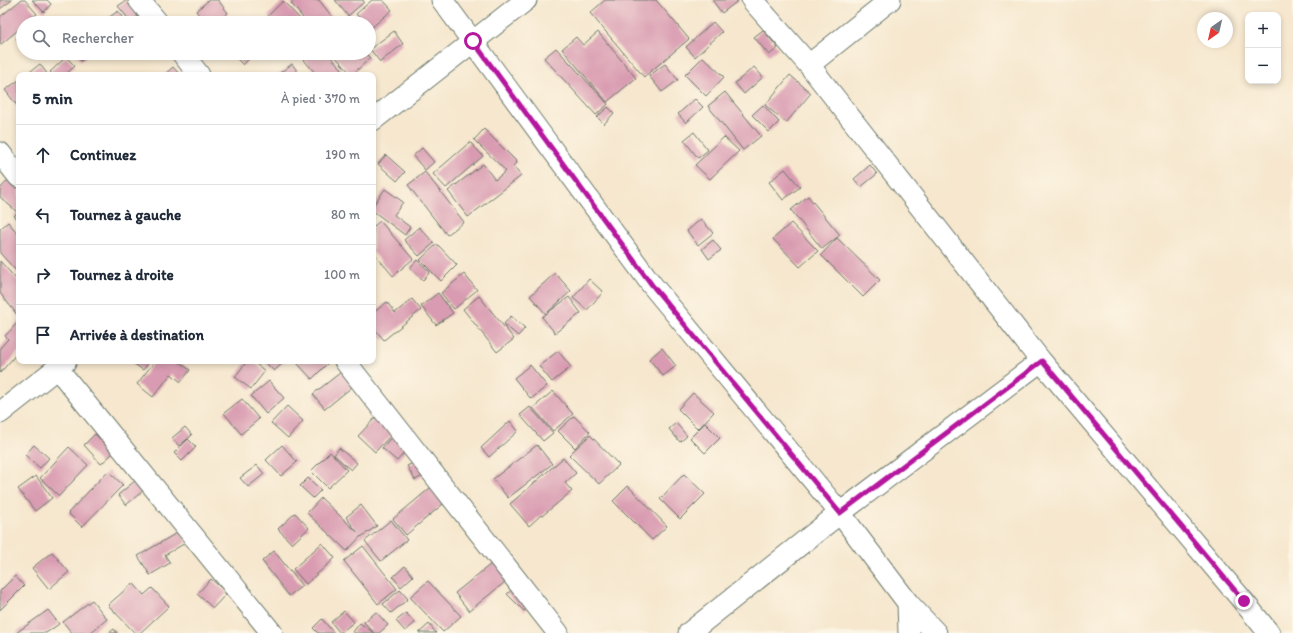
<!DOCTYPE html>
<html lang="fr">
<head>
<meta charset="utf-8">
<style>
	:root { --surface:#fff; --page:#f2f2f3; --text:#1f2937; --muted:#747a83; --line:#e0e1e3 }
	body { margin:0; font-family:Itim,sans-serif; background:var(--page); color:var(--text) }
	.controls { position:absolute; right:12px; top:12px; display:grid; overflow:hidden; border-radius:8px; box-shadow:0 2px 6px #0003 }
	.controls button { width:36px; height:36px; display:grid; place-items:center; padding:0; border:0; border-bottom:1px solid var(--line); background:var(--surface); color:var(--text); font:20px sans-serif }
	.compass { position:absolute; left:1197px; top:12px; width:36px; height:36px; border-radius:50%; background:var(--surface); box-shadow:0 2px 6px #0003; rotate:214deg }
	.stop { position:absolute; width:12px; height:12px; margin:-9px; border:3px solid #b5179e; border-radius:50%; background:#fff }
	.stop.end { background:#b5179e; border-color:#fff; box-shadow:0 1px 4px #0008 }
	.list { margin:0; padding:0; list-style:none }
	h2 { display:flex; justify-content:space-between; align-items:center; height:52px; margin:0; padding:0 16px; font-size:17px }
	h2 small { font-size:13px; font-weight:400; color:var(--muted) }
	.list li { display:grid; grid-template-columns:26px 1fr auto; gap:12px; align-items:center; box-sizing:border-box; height:60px; padding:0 16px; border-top:1px solid var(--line) }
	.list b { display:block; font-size:15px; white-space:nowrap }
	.list em { font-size:13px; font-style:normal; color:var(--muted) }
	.icon { flex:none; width:22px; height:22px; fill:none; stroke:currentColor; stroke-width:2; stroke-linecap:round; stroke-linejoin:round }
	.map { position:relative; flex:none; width:1293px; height:633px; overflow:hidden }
	.search { position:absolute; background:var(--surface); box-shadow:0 2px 6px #0003; left:16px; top:16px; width:360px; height:44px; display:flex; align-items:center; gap:10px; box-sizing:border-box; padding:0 14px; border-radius:22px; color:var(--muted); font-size:15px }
	.panel { position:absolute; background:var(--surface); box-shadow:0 2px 6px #0003; left:16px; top:72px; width:360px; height:292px; border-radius:8px }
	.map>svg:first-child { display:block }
</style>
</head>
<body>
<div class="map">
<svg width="1293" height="633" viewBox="0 0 1293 633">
	<rect width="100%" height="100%" fill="#fcf5e5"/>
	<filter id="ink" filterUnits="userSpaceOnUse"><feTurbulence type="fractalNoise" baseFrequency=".025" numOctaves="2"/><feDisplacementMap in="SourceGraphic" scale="8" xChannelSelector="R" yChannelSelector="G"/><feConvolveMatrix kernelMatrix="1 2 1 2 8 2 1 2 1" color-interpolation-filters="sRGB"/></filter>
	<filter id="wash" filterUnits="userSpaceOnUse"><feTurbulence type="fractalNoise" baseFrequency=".012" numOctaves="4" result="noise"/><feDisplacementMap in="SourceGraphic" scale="16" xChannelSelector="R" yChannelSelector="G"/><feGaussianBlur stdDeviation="0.9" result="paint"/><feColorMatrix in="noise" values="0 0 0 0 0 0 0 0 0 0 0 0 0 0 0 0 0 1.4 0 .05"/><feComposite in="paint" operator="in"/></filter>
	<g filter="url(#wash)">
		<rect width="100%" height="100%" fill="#f6e7ce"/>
		<g id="blocks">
			<path fill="#d99bb1" d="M0,0h12l-12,9z
				M21,0h4l12,14 -11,9h-3v3l-23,19v-28z
				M32,0h15l4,4 -7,8z
				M127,0l12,15 -8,7 -13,-16z
				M209,0h9l10,13 -11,10h-12l-9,-12z
				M295,0h24l18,23h-30l-16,-20z
				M335,0h28l1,2 -16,14z
				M372,0h11l9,10 -22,19 -1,-6h-5l-8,-9z
				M605,0h51l33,39 -45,38 -54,-64z
				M712,0h27l-17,13z
				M283,1l21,22h-29l-7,-7z
				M118,11l10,12h-17l-4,-4z
				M37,18l4,5h-9z
				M713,22l9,10 -27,25 -9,-10z
				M763,30l15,18 -9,7 -15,-18z
				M394,31l9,13 -23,18 -10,-13z
				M23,32v13l-7,-7z
				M598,32l38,46 -29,24 -45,-53 14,-12 7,8z
				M556,48l52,56 -12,11 -52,-57z
				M56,53h10l-4,5z
				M75,53h17l-11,8z
				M231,53h21l1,2 -10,10z
				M309,53h18l15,16 -7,6h-18l-14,-16z
				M332,53h33l5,5 -18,17z
				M66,57l9,9 -10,9h-12l-3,-3z
				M703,57l21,20 -18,19 -21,-21z
				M40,64l8,11h-22z
				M292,64l6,8 -4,3h-17z
				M665,64l13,16 -16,12 -13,-16z
				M173,67l7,8h-16z
				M754,67l9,10 -19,17 -9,-11z
				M790,75l21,18 -25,30 -21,-18z
				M19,80v28l-14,-18z
				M725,92l36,44 -18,14 -35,-44z
				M695,99l8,8 -17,16 -8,-9z
				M763,105l16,17 -10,10 -17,-17z
				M608,107l6,6 -10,11 -7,-7z
				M484,129l33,33 -4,4 8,10 -53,41 -20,-26 35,-27 12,16 11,-9 -32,-31z
				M694,132l14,18 -10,8 -14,-18z
				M724,137l15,14 -29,28 -15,-14z
				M470,142l13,14 -37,32 -13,-14z
				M422,148l12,14 -9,8 -12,-14z
				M386,155l19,17 -8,9 -19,-17z
				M870,165l7,9 -16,13 -7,-8z
				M785,169l15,18 -17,13 -14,-18z
				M425,172l39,50 -17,13 -39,-50z
				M9,179l10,9v21l-2,3 -17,-15v-8z
				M385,189l18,13 -9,13 16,12 -5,8 -32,-24v-5z
				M808,196l32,39 -18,14 -31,-39z
				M19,211v9l-5,-4z
				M701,219l12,14 -15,12 -11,-14z
				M380,221l33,38 -20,17 -20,-24v-25z
				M8,222l11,13 -1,38 -18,-20v-24z
				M791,223l27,28 -18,16 -27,-28z
				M419,227l15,16 -15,13 -15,-16z
				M837,238l43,42 -17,17 -42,-42z
				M713,240l8,10 -12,9 -7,-10z
				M437,244l20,21 -16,16 -21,-21z
				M417,260l13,12 -7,8 -13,-12z
				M0,261l19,21v35l-19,-24z
				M555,273l16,18 -25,23 -16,-18z
				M464,274l13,16 -23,19 -13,-16z
				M589,279l14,13 -16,18 -14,-12z
				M438,293l15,20 -17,12 -15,-19z
				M479,296l35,43 -17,13 -34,-43z
				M569,297l12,16 -26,20 -13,-16z
				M412,299l9,11 -37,30 -11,-13v-14l14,-11 8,11z
				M511,316l14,12 -7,8 -14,-12z
				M19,321v30l-19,22v-25l8,-9 -3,-3z
				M662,348l14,18 -13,10 -14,-17z
				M558,351l13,16 -19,15 -13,-16z
				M135,361h15l-7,9 -10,-7z
				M155,361h23l12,9 -9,12 -10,-8 -18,23 -16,-13z
				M247,361h5l13,10 -14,18 -16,-12z
				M264,361h21l-11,10z
				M299,361h31l-18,18 -15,-16z
				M530,365l17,21 -16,13 -17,-21z
				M345,369l12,14 -32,26 -12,-15z
				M269,381l15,17 -18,16 -15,-18z
				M553,391l20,23 -20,17 -20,-23z
				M693,393l21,19 -16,17 -20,-20z
				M242,399l17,20 -18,15 -17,-21z
				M287,406l16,15 -15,17 -17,-15z
				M530,407l23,26 -10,8 -23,-26z
				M378,415l17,16 -20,21 -17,-16z
				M574,416l16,16 -15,16 -17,-17z
				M510,421l8,10 -29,26 -8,-9z
				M676,423l11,13 -7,6 -11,-13z
				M705,423l15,15 -15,15 -15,-15z
				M185,427l7,8 -13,11 -7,-8z
				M95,434l18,19 -12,11 -17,-19z
				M394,434l15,13 -12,14 -15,-13z
				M590,435l29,30 -20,19 -30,-29z
				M188,439l8,8 -14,14 -8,-8z
				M34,445l15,13 -9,10 -15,-13z
				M282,445l15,17 -16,14 -15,-16z
				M537,445l15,19 -44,34 -15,-19z
				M69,447l19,18 -29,31 -19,-18z
				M339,448l18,15 -6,7 -17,-15z
				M330,452l17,18 -19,18 -17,-17z
				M428,455l8,14 -21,11 -8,-14z
				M563,458l13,15 -11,10 7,8 -30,25 -1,-1 -12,11 -19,-22z
				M257,465l7,9 -16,13 -8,-9z
				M108,471l15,14 -41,42 -14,-14z
				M684,474l21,20 -25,25 -20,-20z
				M36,476l16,22 -17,13 -17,-22z
				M308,478l13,12 -8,8 -13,-12z
				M136,480l8,10 -18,15 -8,-10z
				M436,483l13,16 -43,36 -13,-16z
				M628,486l39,40 -15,14 -39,-39z
				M321,498l36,34 -11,-15 15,-12 16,21 -16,11v-1l-14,15 -40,-38z
				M295,513l14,15 -17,16 -14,-15z
				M391,520l16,20 -26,21 -16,-20z
				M180,531l7,11 -22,13 5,8 -20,12 -12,-19z
				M322,543l13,15 -29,26 -13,-15z
				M363,546l34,43 -19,15 -34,-43z
				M274,551l28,35 -13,10 -27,-35z
				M52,552l17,20 -20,17 -17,-21z
				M496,560l14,18 -41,33 -14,-18z
				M405,566l8,10 -12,11 -8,-10z
				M15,576l9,10 -24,24v-19z
				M211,579l16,14 -14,15 -16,-14z
				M428,581l33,35 -18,16 -33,-35z
				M133,583l11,12 8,-7 17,18 -29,27h-5l-27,-28z
				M515,587l17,17 -8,7 -17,-17z
				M400,590l8,9 -17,14 -8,-9z
				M92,600l15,19 -17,14h-18l-9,-11z
				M48,610l11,14 -13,9h-30z
				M344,611l10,11 -14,11 -9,-11z
				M376,612l12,13 -9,8h-5l-10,-11z
				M406,613l9,10 -10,8 -9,-10z
				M322,619l12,14h-16l-5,-5z
				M360,623l14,10h-22z
				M429,624l7,9h-17z
				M114,629l3,4h-8z"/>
		</g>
	</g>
	<g filter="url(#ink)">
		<use href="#blocks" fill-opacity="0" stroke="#6a786a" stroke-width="1"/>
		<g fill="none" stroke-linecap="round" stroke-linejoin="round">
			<defs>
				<path id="minor" d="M139,0l19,23
					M442,0l210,285 188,228 68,90 28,30
					M752,0l57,65 232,296 202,240 26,32
					M182,53l17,22
					M809,65l81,-65
					M373,120l153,-120
					M0,153l19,24
					M345,361l213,272
					M57,368l215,265
					M0,413l66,-52
					M908,603l1,30
					M689,633l151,-120 201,-152"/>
			</defs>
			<use href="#minor" stroke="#6a786a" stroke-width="23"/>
			<use href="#minor" stroke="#fff" stroke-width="21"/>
		</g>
	</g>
	<g fill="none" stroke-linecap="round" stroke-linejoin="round" filter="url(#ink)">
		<path stroke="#b5179e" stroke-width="5" d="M473,41l179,244 188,228 202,-152 202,240"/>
	</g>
</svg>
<div class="controls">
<button>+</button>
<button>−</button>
</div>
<svg class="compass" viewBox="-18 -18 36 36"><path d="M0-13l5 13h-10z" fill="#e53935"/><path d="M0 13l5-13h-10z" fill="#747a83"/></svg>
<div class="stop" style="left:473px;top:41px"></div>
<div class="stop end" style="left:1244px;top:601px"></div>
<div class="search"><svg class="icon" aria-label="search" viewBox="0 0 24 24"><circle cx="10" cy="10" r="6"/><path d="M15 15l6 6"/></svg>Rechercher</div>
<section class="panel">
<h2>5 min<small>À pied · 370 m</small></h2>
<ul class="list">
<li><svg class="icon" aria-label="ahead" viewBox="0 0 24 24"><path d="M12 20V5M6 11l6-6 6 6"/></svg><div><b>Continuez</b></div><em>190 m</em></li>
<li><svg class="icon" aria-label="left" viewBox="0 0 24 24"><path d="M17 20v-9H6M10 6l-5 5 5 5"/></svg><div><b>Tournez à gauche</b></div><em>80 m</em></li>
<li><svg class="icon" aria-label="right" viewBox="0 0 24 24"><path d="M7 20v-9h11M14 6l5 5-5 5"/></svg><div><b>Tournez à droite</b></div><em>100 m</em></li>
<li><svg class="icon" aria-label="arrive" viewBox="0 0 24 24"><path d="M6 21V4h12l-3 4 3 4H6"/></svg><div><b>Arrivée à destination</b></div></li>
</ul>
</section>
</div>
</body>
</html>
